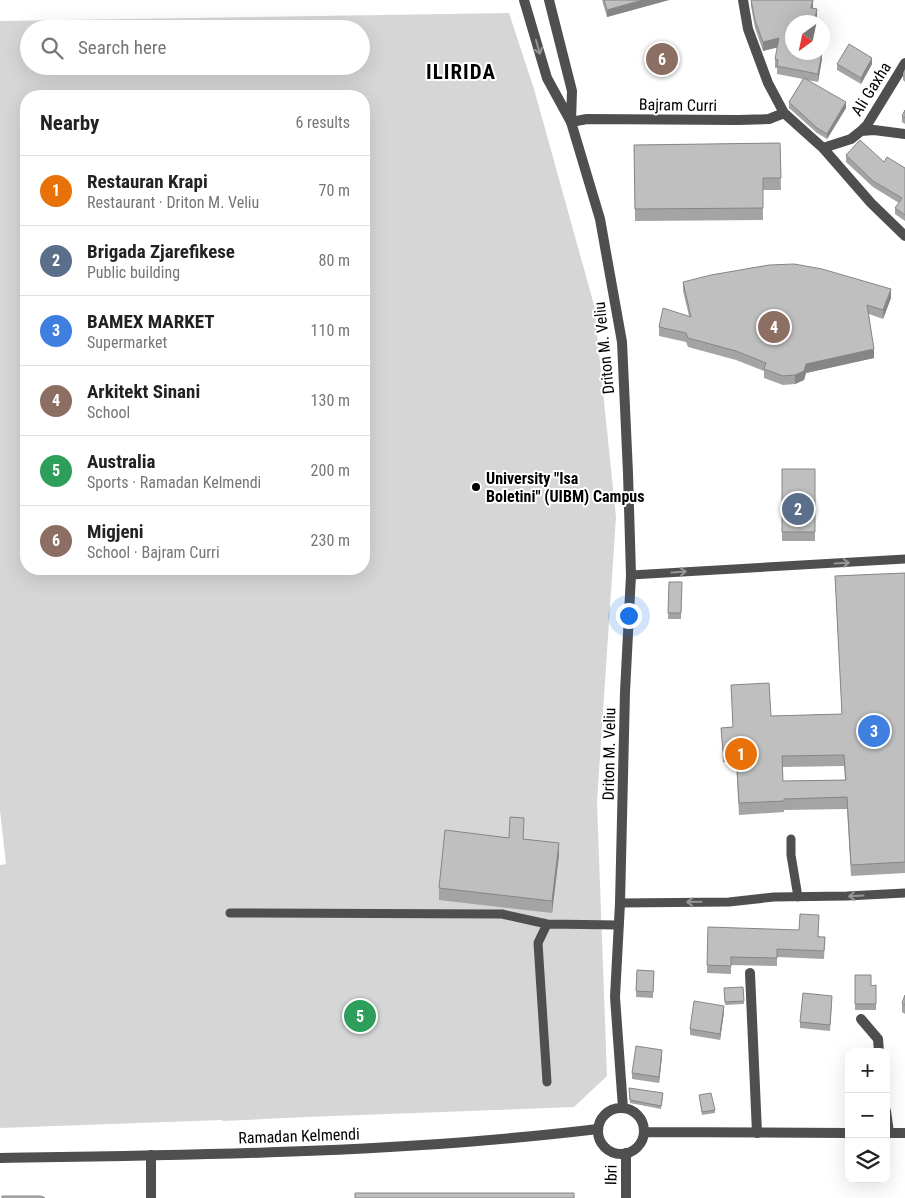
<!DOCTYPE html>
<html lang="en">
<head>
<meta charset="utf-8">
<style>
	:root { --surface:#fff; --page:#f2f2f2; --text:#222; --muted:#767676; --line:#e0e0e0; --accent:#d93025 }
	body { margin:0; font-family:"Roboto Condensed",sans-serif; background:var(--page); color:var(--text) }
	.controls { position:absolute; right:15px; bottom:15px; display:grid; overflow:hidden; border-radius:10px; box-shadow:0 5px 20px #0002 }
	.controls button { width:45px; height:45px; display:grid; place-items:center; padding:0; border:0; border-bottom:1px solid var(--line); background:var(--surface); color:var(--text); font:25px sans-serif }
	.compass { position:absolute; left:785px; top:15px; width:45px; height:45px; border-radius:50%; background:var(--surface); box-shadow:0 5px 20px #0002; rotate:213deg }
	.you { position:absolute; left:628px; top:615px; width:18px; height:18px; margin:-12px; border:4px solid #fff; border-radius:50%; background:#1a73e8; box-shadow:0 0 0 8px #1a73e833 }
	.badge { display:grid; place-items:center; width:32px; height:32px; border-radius:50%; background:var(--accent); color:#fff; font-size:16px; font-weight:700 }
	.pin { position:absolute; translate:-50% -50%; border:2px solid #fff; box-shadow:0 1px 5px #0006 }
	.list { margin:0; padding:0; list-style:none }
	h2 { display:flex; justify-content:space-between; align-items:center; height:65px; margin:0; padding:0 20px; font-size:21px }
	h2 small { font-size:16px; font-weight:400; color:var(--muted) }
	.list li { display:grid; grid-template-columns:32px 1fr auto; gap:15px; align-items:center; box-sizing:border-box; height:70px; padding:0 20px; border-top:1px solid var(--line) }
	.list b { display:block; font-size:19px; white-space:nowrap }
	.list p { margin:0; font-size:16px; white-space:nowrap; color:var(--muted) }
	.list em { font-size:16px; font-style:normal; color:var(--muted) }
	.icon { flex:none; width:28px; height:28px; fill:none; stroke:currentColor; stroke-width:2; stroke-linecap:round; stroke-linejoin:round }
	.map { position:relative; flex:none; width:905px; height:1198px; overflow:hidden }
	.search { position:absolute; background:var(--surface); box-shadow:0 5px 20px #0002; left:20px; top:20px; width:350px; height:55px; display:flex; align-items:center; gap:12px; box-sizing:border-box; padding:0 18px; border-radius:28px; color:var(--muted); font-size:19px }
	.panel { position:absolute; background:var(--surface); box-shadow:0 5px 20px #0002; left:20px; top:90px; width:350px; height:485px; border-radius:20px }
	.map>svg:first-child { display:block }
</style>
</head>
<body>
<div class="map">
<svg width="905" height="1198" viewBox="0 0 905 1198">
	<rect width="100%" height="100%" fill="#fff"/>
	<path fill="#d6d6d6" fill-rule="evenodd" d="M509,13l25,76 60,216 22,212 -19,285 10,274 -33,31 -268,10 -83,4 -1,-1 -222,8v-263l6,-1 -6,-53v-790zM29,29h332v37h-332zM26,96h338v473h-338z"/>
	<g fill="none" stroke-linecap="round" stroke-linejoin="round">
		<path stroke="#4f4f4f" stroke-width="9" d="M631,575l274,-16
			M791,839v16l7,42
			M620,903l109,-1 45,-5 73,-1 58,-3
			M230,913l272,1 45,10
			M547,1082l-9,-139 9,-19 72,1"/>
		<path stroke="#4f4f4f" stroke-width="10" d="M743,0l5,29 20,54 16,30 39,35 48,55 34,33
			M571,122l16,-3 151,1 31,-1 15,-6
			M861,131l6,-6 38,-62
			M823,148l28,-9 10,-8 13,-1 31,4
			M750,973l7,160
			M861,1019l17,20 1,13
			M886,1111l3,22
			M0,1158c199,-3 399,-5 598,-29
			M151,1198v-43
			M626,1198v-45"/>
		<path stroke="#4f4f4f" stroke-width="10" d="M524,0l23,78 24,44 29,97 22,123 6,131 3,102 -6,117 -5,211 -5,94 8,111
			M549,0l23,91 -1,30
			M598 1131a23 23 0 1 1 46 0a23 23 0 1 1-46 0Z
			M644,1132l205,1
			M886,1133h19"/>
	</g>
	<path fill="#a4a4a4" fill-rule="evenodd" d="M602,0h67l-62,17z
		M751,0h62v8l4,10 -25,4 30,37 -4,23 -11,-2 39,28 -19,31 -10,-6 -28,-25v-6l14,-23 -26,-5v-6h-2v-9l3,-12 -15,4 -8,-23 -4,-22z
		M837,64h35l-11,20 -24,-14z
		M905,69v13l-2,-2v-7z
		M905,110v14l-3,-2v-6z
		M780,143l1,47h-18v30l-128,1 -1,-76z
		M846,155l38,7 21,6v53l-10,-7v-6l4,-5 -26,-16 -27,-25z
		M683,282l208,16 -8,21 -14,-5 5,44 -68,15 -2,7 -9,4 -12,1 -19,-7v-7l-28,-11 -48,-13 -2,-5 -27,-6v-9l30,-11 -6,-25z
		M782,469h33v72h-33z
		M905,573v300l-54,3 -4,-67 -63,1v2l-45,3 -3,-54 -13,1 -2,-34 12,-1 -2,-42 40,31 71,-2 -7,-138zM844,766l1,14 -62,1 -1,-14z
		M669,582h13l-1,37h-13z
		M524,829l-1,10 36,16 -7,58 -113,-13v-12l70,-50z
		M708,927l117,10 -1,22 -47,-2v9l-46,-1v9l-24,-1z
		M637,970l17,1 -1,27 -17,-1z
		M855,975l16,11 5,-1v25h-21z
		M743,987l1,17 -19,1 -1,-17z
		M905,995v19l-3,-2v-9z
		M832,1003l-2,28 -30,-3v-6z
		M724,1012l-4,28 -30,-5v-6z
		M662,1056l-3,27 -27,-4v-6z
		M629,1088l34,9 -2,12 -31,-6z
		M699,1095l16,15v3l-13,2z"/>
	<path fill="#868686" d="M643,0h26l-62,17v-7z
		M813,0v6l-2,10v-8z
		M817,9v9l-1,4h-2z
		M779,38v9l-16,4v-9z
		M822,52v7l-4,23v-8z
		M872,58v6l-11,20v-6z
		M846,102v6l-19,31v-5z
		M891,289v9l-8,21v-9z
		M874,349v9l-68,15 -2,7 -9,4v-9l11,-11z
		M559,843v12l-7,58v-12z
		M724,1006v6l-4,28v-6z
		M662,1050v6l-3,27v-6z"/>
	<path fill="#bfbfbf" stroke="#868686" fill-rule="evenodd" d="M604,0h39l-36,10z
		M751,0h62l-2,8 6,1 -3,13h-22v30h30l-4,22 -41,-8 1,-6 -3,-1 4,-21 -16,4 -8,-22z
		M849,44l23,14 -11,20 -24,-14z
		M804,78l42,24 -19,32 -10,-6 -28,-26z
		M905,110v8l-3,-2z
		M860,140l24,22 3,-5 18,11v47l-10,-7 7,-10 -29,-17 -27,-26z
		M780,143l1,35h-18v30l-128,1 -1,-64z
		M794,264l28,5 69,20 -8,21 -16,-5 7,44 -68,15 -2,7 -9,4 -12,1 -19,-7 2,-6 -30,-12 -48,-13 -2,-5 -27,-6 4,-19 28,9 -8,-35 28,-7 58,-10z
		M782,469h33v63h-33z
		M905,573v289l-54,3 -4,-68 -63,2v2l-45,2 -3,-53 -13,1 -2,-23 12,-1 -2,-42 38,-2 2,33 71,-2 -7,-138zM844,755l2,25 -63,1 -1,-25z
		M669,582h13l-1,31h-13z
		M510,817l14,1 -1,21 36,4 -7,58 -113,-13 6,-58 64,8z
		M800,914l19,1 -1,22h7l-1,14 -47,-2v9l-46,-1v9l-24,-1 1,-38 91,3z
		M637,970l17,1 -1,21 -17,-1z
		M855,975h16v11l5,-1v19h-21z
		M743,987l1,14 -19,1 -1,-14z
		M803,993l29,3 -2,29 -30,-3z
		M905,995v10l-3,-2z
		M694,1001l30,5 -4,28 -30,-5z
		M636,1046l26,4 -3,27 -27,-4z
		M629,1088l34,5 -2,13 -31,-6z
		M711,1093l4,17 -13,2 -3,-17z
		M355,1193h219v5h-219z
		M2,1196h39l4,2h-43z"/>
	<defs><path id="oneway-shaft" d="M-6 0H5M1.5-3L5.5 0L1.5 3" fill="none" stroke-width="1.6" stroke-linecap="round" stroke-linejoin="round" transform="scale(1.25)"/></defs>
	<g stroke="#959595">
		<use href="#oneway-shaft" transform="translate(538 47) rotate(74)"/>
		<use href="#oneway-shaft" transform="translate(842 563) rotate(-3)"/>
		<use href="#oneway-shaft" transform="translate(679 572) rotate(-4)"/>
		<use href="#oneway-shaft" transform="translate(856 896) rotate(177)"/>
		<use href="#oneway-shaft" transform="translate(694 902) rotate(179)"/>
	</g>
	<circle fill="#000" stroke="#fff" stroke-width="2" cx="476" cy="487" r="5"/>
	<g text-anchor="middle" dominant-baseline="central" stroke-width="4" stroke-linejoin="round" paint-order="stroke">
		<g font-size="16" fill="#000" stroke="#fff">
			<text transform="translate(871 89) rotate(-58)">Ali Gaxha</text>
			<text transform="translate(678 105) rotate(1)">Bajram Curri</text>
			<text transform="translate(604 348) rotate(-96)">Driton M. Veliu</text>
			<text transform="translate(609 754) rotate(-89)">Driton M. Veliu</text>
			<text transform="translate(299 1136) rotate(-2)">Ramadan Kelmendi</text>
			<text transform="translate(611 1175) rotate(-89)">Ibri</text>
		</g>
		<g font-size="16" font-weight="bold" fill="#000" stroke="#fff" text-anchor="start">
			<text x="486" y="478">University "Isa<tspan x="486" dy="18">Boletini" (UIBM) Campus</tspan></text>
		</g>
		<g font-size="21" font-weight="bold" letter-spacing="1" fill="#000" stroke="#fff">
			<text x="461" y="72">ILIRIDA</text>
		</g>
	</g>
</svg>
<div class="controls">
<button>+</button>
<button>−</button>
<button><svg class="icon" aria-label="layers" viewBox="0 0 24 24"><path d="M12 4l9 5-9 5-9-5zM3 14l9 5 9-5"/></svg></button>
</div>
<svg class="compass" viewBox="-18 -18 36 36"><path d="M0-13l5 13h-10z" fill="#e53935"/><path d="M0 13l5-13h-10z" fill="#767676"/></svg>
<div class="you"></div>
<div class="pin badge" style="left:741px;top:754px;background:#e8710a">1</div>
<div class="pin badge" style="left:798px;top:509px;background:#5c6f8a">2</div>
<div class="pin badge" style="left:874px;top:731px;background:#3f7fe0">3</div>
<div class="pin badge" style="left:774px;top:327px;background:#8d6e63">4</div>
<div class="pin badge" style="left:360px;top:1016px;background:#2e9e5b">5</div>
<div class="pin badge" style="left:662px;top:59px;background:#8d6e63">6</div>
<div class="search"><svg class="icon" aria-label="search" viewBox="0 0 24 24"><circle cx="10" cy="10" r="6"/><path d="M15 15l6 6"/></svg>Search here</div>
<section class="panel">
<h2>Nearby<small>6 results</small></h2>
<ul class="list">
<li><span class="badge" style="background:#e8710a">1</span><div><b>Restauran Krapi</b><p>Restaurant · Driton M. Veliu</p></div><em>70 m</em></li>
<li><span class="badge" style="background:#5c6f8a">2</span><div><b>Brigada Zjarefikese</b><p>Public building</p></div><em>80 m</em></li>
<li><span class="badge" style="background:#3f7fe0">3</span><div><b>BAMEX MARKET</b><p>Supermarket</p></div><em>110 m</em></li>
<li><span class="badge" style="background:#8d6e63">4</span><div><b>Arkitekt Sinani</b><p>School</p></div><em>130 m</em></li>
<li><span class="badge" style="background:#2e9e5b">5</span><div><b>Australia</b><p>Sports · Ramadan Kelmendi</p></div><em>200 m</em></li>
<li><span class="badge" style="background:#8d6e63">6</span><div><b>Migjeni</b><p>School · Bajram Curri</p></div><em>230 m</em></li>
</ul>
</section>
</div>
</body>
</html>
